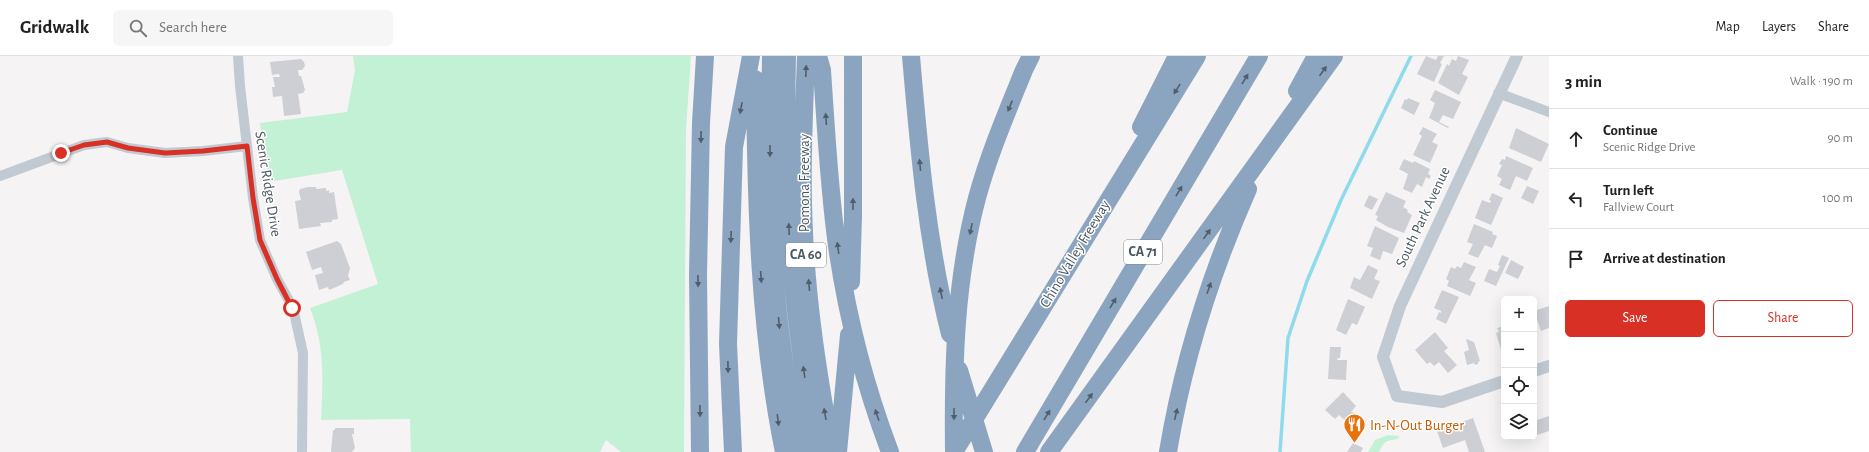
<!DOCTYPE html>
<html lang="en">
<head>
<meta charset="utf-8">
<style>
	:root { --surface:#fff; --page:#f6f6f6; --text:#222; --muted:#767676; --line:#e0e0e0; --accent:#d93025 }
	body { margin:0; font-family:"Alegreya Sans",sans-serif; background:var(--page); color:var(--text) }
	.controls { position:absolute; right:12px; bottom:12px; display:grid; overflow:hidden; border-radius:6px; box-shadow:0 4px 16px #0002 }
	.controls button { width:36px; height:36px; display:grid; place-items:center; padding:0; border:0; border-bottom:1px solid var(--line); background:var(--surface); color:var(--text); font:20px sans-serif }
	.stop { position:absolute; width:12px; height:12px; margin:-9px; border:3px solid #d93025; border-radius:50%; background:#fff }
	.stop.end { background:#d93025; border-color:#fff; box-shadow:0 1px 4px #0008 }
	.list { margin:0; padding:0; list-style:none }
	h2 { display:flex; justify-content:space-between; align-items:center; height:52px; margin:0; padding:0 16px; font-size:17px }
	h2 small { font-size:13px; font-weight:400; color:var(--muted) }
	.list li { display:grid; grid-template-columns:26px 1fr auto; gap:12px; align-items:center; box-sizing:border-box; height:60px; padding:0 16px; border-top:1px solid var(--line) }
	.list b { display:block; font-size:15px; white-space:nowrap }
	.list p { margin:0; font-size:13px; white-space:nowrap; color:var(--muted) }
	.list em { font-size:13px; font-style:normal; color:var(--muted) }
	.actions { display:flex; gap:8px; padding:12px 16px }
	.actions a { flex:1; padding:9px 0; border:1px solid var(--accent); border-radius:6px; text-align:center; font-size:14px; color:var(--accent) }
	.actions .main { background:var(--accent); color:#fff }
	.icon { flex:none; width:22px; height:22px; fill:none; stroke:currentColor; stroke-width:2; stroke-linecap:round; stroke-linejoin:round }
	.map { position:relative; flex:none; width:1549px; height:396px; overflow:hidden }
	header { display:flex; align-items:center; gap:24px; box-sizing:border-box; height:56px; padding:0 20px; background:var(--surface); border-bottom:1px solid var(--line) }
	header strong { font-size:19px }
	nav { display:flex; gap:22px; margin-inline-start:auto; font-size:14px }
	.search { width:280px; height:36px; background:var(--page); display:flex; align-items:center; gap:10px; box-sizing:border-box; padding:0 14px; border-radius:6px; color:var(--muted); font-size:15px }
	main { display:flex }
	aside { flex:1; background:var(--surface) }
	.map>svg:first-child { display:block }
</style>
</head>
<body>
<header>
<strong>Gridwalk</strong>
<div class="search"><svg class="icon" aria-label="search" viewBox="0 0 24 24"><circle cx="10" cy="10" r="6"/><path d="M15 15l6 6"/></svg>Search here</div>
<nav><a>Map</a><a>Layers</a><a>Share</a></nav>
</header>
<main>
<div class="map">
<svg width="1549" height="396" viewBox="0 0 1549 396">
	<rect width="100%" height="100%" fill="#f5f3f3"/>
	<path fill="#c3f1d5" d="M353,0h338l-5,73 -2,323h-63l-15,-12 -6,12h-189l-1,-33 -89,1c2,-39 4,-75 -11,-112l68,-24 -36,-114 -74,12 -8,-59 87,-11 8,-42z
		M1388,379l11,1v2c-12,4 -13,0 -20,14h-11l7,-12z"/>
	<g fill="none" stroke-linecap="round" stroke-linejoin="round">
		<path stroke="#90daee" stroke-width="3.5" d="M1280,396l8,-114 19,-57 34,-81 70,-144"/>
	</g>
	<path fill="#cdcfd5" d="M1426,0l10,4 2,-4h6l-4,7 2,1 -8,18 -17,-8z
		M1458,0l11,4 -7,14 6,3 -9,18 -21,-12 9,-19 2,2 3,-7 4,2z
		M301,3l3,3 1,4 -3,4h-4l1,6h2l4,14 -2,3 -5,1 3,20 -17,2 -2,-20 -9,1 -1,-10h3l-2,-10h7l-1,-3 -7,1 -2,-13z
		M1435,34l26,12 -8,17 -10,-4 -4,7 10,5 -1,1 -19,-10 6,-15 -5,-3z
		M1408,42l12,5 -6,12 -13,-7 4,-9 2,1z
		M1423,71l14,7 -5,8 6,3 -8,18 -17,-8 9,-19 -3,-2z
		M1516,72l33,16 -8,18 -32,-14z
		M1506,100l27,12 -6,13 -11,-5 -6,14 -11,-5 3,-6 -5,-3 5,-11 -3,-1 3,-5 3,1z
		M1404,103l9,4 1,-2 16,8 -2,5 3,2 -2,3 -3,-2 -4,10 -5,-3 -5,9 -9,-4 5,-15 -9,-5z
		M1527,130l12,5 -6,13 -12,-6z
		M308,131h8v2l10,-1v3l3,-1v3l5,-1 4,27 -6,1v2l-12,1 1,3 -22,3 -4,-28 6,-1 -2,-8 1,-3z
		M1386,136l20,9 -3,6 5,3 -1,2 5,3 -8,18 -16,-6 -12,-7 2,-4 -3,-1z
		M1492,137l11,5 -12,27 -16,-7 7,-18 8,3 1,-2 -2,-1z
		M1369,139l9,4 -6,11 -8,-4z
		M1474,168l19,8 -1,2 5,2 -5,12 -7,-3 -7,13 -10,-4 5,-10 -6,-2z
		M1375,170l24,12 -7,16 -9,-3 -3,9 -10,-4 3,-8 -6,-2z
		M337,185l4,3 9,24 -2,8 2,4 -6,2 -1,2 -14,6 -1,-3 -9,3 -4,-15 8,-2 -2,-6 -9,3 -6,-18z
		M1502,199l7,3 -13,28 -12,-5 5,-12 8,3 3,-6 -2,-1z
		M1511,204l13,7 -6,12 -13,-6z
		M1464,206l12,5 -7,13 7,3 -6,13 -23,-10 2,-5 -3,-2 5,-12 4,2 2,-3 4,2z
		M1368,209l10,5 -4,9 6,2 -8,18 -22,-11 4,-11 6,3z
		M1442,234l17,7 -13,27 -10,-5 3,-7 2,1v-2l-7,-3z
		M1348,243l17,8 -8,18 -5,-2 -6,12 -10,-5z
		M1549,250v22l-8,3 -7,-20z
		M1504,270v23l-3,1 -5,-17 3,-1 -2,-4z
		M1435,276l13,16 -4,3 13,14 -9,8 -9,-11 -5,4 -4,-4 -3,2 -12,-14z
		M1466,283l8,3 6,19 -2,1v2l-3,1 -1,-2 -7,2 -3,-13 5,-2z
		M1330,291h11l-1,11h-2l-1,2h10l-1,20 -18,-1z
		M1343,336l13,14 -5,6 1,1 1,-1 10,10 -7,8 -17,-15 -4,4 -10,-9z
		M1549,360v15l-15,5v-15z
		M1473,362l12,34h-16l-4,-12 -22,8 -6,-17z
		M335,372h19v6h-2l3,14 -3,4h-21l2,-22h2z
		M1353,387l10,5 -2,4h-14z"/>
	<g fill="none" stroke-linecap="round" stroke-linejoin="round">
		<path stroke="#c1cad2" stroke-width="10" d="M238,0l2,30 13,112 7,42 17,39 16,29 10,45 -1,99
			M1498,37l51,19
			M0,120l84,-31 23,-3 21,6 37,5 38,-2 44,-5"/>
		<path stroke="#c1cad2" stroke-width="12" d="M1534,315l15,-5
			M1504,325l-62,21 -45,-6 -14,-39 17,-51 117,-250"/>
		<path stroke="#8ba5c1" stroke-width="18" d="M771,0c-1,67 -1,134 2,200 4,66 14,132 26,196
			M787,0c-1,60 -2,120 2,179 5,73 15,145 27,217
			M806,0c-2,59 -5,117 -2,176 3,74 15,147 28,220
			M818,0l4,14c4,59 7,118 15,176 10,70 28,140 53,206
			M911,0c8,94 16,187 39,278
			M755,23c1,125 4,250 29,373
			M1297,35l19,-35
			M1141,71l36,-71
			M851,226l2,-65v-161
			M959,314l25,82
			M954,395c-1,-85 1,-170 23,-253 12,-44 30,-86 47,-128l7,-14
			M700,396l-2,-177 3,-152 4,-67
			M733,396l-5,-108 6,-197 17,-91
			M838,396l11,-117
			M954,396l243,-396
			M1025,396l234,-396
			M1049,396l285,-396
			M1168,396c15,-91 43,-179 80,-263"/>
	</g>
	<defs><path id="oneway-solid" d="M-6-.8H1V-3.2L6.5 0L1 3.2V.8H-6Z"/></defs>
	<g fill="#505e6b">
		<use href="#oneway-solid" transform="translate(806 15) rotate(-88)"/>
		<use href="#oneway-solid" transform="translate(1323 15) rotate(-54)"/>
		<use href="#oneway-solid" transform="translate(1245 23) rotate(-59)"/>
		<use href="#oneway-solid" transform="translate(1177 33) rotate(122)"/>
		<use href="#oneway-solid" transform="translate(1010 50) rotate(112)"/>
		<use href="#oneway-solid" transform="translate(741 52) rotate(101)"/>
		<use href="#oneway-solid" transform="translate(826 63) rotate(-94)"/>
		<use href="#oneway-solid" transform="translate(701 81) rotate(91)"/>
		<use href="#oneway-solid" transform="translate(770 95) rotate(90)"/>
		<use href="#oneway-solid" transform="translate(920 109) rotate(-95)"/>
		<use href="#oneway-solid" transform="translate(1179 135) rotate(-59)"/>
		<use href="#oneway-solid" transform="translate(853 148) rotate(-90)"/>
		<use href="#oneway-solid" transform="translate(789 173) rotate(-92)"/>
		<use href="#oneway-solid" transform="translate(971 173) rotate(102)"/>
		<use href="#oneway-solid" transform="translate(1207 178) rotate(-54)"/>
		<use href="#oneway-solid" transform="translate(731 181) rotate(92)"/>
		<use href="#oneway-solid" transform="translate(838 192) rotate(-98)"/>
		<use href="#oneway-solid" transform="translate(761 221) rotate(86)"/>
		<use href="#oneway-solid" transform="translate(698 225) rotate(89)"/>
		<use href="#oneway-solid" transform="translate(809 229) rotate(-95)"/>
		<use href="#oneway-solid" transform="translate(1209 232) rotate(-71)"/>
		<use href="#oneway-solid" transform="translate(941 237) rotate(-102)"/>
		<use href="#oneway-solid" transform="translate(1113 247) rotate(-59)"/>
		<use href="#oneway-solid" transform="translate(779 267) rotate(85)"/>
		<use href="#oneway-solid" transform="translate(728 311) rotate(89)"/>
		<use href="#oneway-solid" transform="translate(804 316) rotate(-98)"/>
		<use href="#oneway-solid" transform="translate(1089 342) rotate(-54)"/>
		<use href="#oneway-solid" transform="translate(700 355) rotate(89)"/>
		<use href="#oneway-solid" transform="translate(825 358) rotate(-100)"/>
		<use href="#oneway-solid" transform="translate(954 358) rotate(90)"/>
		<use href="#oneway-solid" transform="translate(1176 358) rotate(-77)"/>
		<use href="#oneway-solid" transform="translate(877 359) rotate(-109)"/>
		<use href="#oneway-solid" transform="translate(1047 359) rotate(-59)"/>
		<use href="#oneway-solid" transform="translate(778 364) rotate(82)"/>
	</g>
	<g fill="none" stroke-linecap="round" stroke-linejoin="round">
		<path stroke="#d93025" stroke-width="5" d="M61,97l23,-8 23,-3 21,6 37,5 38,-2 44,-5 6,52 7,42 17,39 15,29"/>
	</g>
	<defs>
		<symbol id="restaurant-pin" viewBox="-11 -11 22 30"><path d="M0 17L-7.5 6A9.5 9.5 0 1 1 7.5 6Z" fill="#e8710a" stroke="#fff"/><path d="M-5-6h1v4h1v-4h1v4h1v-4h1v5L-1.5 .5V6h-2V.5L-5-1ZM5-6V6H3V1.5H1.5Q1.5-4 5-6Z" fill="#fff"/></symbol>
	</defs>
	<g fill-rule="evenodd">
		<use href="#restaurant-pin" x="1342" y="356" width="25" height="34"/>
	</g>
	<g text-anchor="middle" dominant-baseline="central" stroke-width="3" stroke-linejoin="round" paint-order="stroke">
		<g fill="#fff" stroke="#808990" stroke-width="1">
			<rect x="1124" y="184" width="38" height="24" rx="3"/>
			<rect x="786" y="187" width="40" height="24" rx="3"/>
		</g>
		<g font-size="14" font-weight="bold" fill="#4a5661">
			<text x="1143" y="196">CA 71</text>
			<text x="806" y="199">CA 60</text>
		</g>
		<g font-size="15" fill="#4a5661" stroke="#fff">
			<text transform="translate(804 127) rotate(-90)">Pomona Freeway</text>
			<text transform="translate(268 128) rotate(81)">Scenic Ridge Drive</text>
			<text transform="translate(1423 161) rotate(-65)">South Park Avenue</text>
			<text transform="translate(1075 198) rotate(-59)">Chino Valley Freeway</text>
		</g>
		<g font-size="15" fill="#c56008" stroke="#fff" text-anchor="start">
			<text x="1370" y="369">In-N-Out Burger</text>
		</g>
	</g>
</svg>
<div class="controls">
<button>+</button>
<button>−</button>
<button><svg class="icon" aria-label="locate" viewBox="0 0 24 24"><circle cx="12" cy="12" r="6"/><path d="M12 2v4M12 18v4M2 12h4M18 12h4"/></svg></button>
<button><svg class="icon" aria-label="layers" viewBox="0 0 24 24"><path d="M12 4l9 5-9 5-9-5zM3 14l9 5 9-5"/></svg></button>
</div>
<div class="stop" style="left:292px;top:252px"></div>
<div class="stop end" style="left:61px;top:97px"></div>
</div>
<aside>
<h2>3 min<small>Walk · 190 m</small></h2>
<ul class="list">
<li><svg class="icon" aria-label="ahead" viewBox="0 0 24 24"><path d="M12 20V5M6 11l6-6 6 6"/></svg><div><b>Continue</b><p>Scenic Ridge Drive</p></div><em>90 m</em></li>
<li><svg class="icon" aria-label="left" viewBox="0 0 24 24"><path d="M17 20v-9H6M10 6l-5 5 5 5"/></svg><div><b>Turn left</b><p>Fallview Court</p></div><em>100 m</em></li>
<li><svg class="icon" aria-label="arrive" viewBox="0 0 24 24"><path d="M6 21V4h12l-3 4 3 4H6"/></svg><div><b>Arrive at destination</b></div></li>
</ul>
<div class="actions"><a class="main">Save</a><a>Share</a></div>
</aside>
</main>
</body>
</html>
